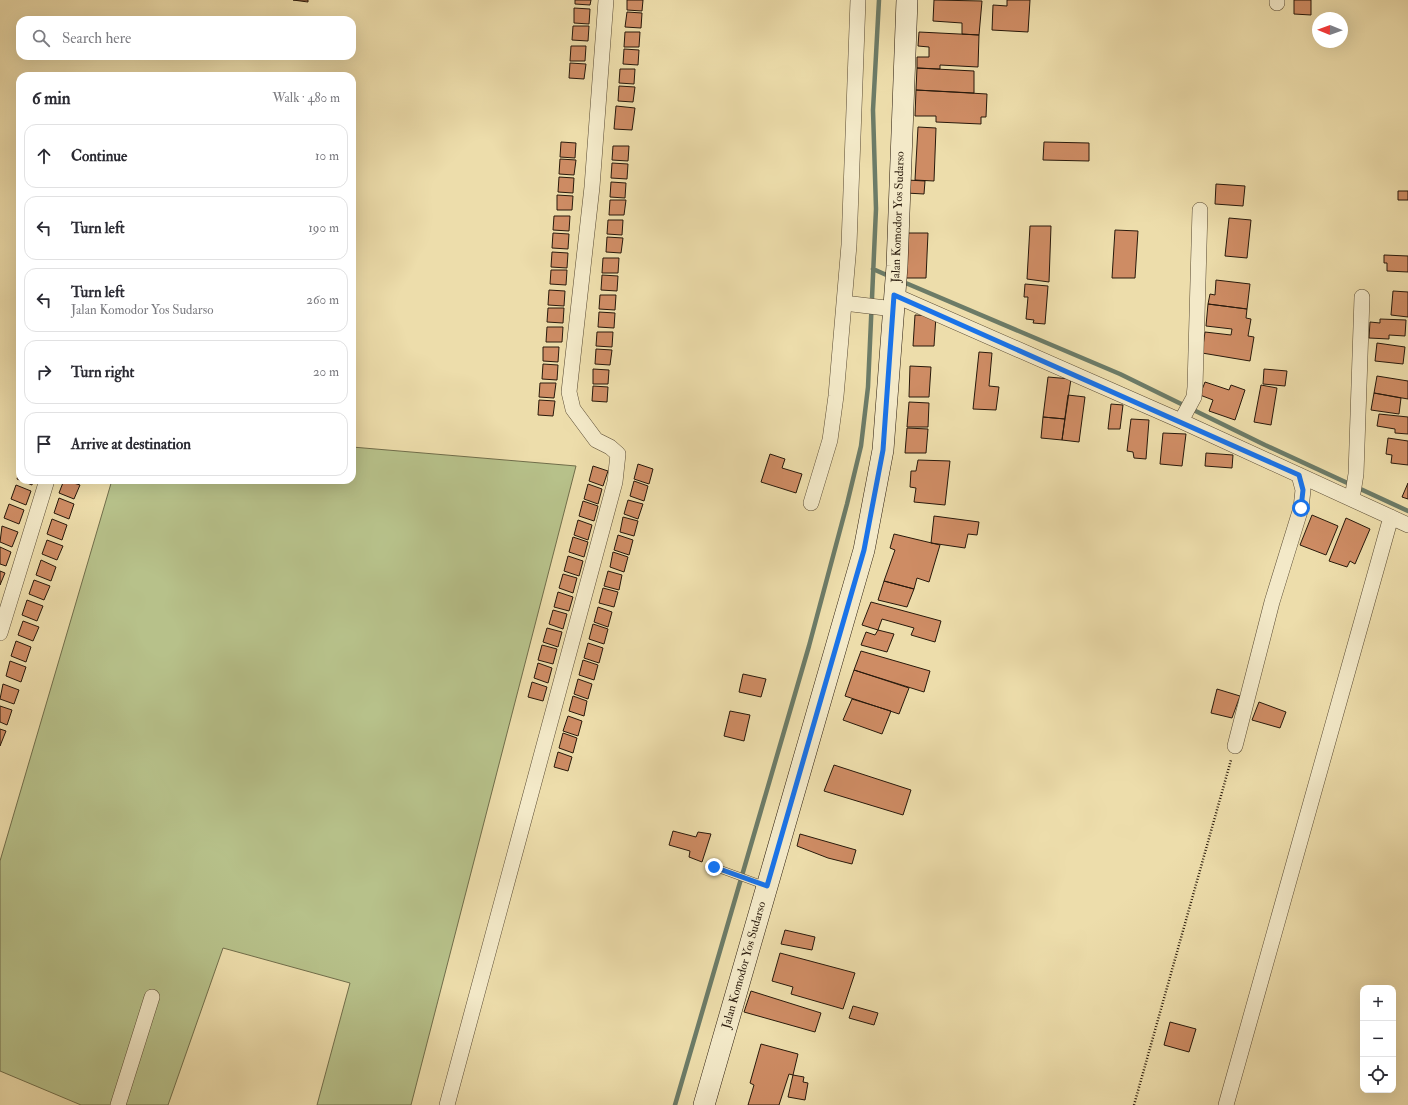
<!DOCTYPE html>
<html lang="en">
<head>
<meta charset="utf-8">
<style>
	:root { --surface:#fff; --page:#f7f7f7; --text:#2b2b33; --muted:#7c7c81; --line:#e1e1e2 }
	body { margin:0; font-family:"IM FELL Double Pica",serif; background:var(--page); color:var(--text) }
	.controls { position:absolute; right:12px; bottom:12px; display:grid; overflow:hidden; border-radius:8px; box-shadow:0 4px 16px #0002 }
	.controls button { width:36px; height:36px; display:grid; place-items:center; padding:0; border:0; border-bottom:1px solid var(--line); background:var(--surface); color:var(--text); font:20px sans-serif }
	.compass { position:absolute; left:1312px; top:12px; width:36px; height:36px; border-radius:50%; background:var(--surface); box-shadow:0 4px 16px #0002; rotate:271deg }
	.stop { position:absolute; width:12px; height:12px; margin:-9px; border:3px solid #1a73e8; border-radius:50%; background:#fff }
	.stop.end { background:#1a73e8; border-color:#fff; box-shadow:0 1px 4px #0008 }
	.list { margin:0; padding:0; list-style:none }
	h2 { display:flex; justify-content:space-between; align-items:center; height:52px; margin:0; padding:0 16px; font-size:17px }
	h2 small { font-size:13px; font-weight:400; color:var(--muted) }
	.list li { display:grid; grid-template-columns:26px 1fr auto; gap:12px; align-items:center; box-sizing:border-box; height:64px; margin:0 8px 8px; padding:0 8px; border:1px solid var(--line); border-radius:12px }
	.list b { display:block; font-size:15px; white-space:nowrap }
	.list p { margin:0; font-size:13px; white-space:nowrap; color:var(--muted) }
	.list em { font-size:13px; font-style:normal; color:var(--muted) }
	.icon { flex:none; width:22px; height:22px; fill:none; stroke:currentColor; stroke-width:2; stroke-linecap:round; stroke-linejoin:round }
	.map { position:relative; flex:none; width:1408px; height:1105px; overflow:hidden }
	.search { position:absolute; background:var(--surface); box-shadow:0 4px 16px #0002; left:16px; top:16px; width:340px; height:44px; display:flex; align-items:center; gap:10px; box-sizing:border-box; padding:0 14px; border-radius:12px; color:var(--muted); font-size:15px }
	.panel { position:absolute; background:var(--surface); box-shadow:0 4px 16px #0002; left:16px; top:72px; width:340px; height:412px; border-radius:12px }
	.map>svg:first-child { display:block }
</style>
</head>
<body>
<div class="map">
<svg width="1408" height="1105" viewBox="0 0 1408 1105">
	<rect width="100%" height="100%" fill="#edddab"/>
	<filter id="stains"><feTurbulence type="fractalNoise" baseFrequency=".005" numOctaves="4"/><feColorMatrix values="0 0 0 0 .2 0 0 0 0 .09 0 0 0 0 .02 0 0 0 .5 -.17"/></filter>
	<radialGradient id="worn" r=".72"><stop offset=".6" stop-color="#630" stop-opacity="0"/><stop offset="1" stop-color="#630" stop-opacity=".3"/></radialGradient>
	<path fill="#b7c18a" stroke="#706d4a" d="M352,447l224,19 -165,639h-94l33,-122 -127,-35 -55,157h-87l-81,-34v-210l112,-381h240z"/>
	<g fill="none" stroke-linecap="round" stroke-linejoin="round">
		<path stroke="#6c7b67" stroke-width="4.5" d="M873,269l18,8
			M901,281l219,93 145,71 143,66
			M675,1105l134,-459 38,-142 14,-58 7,-59 8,-178 -3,-99 6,-110"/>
	</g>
	<path fill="#ce8c64" stroke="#28190b" d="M293,0h15v2z
		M575,0h16l-1,5 -15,-1z
		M627,0h16l-1,11 -15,-1z
		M934,0l48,1 -3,34 -17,-1v-11l-29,-2z
		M1007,0h23l-2,32 -36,-2 1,-25 14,1z
		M1294,0h17v15l-17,-1z
		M574,8l16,1 -1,15 -15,-1z
		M627,12l15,1 -1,15 -16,-1z
		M573,26h16l-1,15 -16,-1z
		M625,32h15l-1,15h-15z
		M919,32l60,3 -1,32 -38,-2v4l-23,-1v-11h12v-10l-11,-1z
		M571,46h15l-1,15h-15z
		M624,49l15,1 -1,15 -15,-1z
		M570,63l16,1 -2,15 -15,-1z
		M917,68l57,3v22l-58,-3z
		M620,69h15l-1,15 -15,-1z
		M619,86l16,1 -2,15 -15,-1z
		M916,90l71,4 -1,23h-5v7l-45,-2v-6h-21z
		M616,106l19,2 -3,22 -18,-1z
		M918,127l18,1 -2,53 -19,-1z
		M561,142l15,1 -1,15 -15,-1z
		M1044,142l45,1v18l-46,-1z
		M613,146h16l-1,15 -16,-1z
		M560,159l16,1 -2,15 -15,-1z
		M612,163l16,1 -1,15 -16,-1z
		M559,177l15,1 -1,15 -15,-1z
		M907,180l18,1 -1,13 -18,-1z
		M611,182l15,1 -1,15 -15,-1z
		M1216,184l29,2 -2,20 -28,-2z
		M1398,191h10v9h-10z
		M557,195l16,1 -1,14h-15z
		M610,200h16l-2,15h-15z
		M554,216h16l-1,15 -16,-1z
		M1229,218l22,2 -4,38 -22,-2z
		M608,220h15l-1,15 -15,-1z
		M1030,226h21l-2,56 -22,-3z
		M1115,230l23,1 -3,47h-23z
		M553,233l16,1 -1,15 -16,-1z
		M907,233h21l-2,45h-20z
		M607,237l16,1 -2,15 -15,-1z
		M552,252l16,1 -1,15 -16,-1z
		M1384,255l24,1v16l-21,-1v-8h-3z
		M603,258h16l-1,15h-16z
		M551,270h16l-1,15 -16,-1z
		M602,275l16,1 -1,15 -16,-1z
		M1216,280l34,4 -3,25 -39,-5 2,-10 5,1z
		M1025,284l23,2 -3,38 -12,-1 1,-3 -8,-1 2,-22h-4z
		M549,290l16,1 -1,15 -16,-1z
		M1393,291l15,1v25l-17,-2z
		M600,295h16l-1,15 -16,-1z
		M1208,304l39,5 -1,9 5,1 -3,17 6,1 -4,24 -48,-8 3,-21 26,3 1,-6 -26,-3z
		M548,308h16l-1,15 -16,-1z
		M599,312l16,1 -1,15 -16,-1z
		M915,315l21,1 -2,30h-21z
		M1380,319l26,1 -1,16 -16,-1v4l-20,-1 1,-16 10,1z
		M547,327h16l-1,15h-16z
		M597,332h16l-1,15 -16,-1z
		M1377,343l28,4 -2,17 -28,-3z
		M543,347h16l-1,15 -15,-1z
		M596,349l16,1 -2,15 -15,-1z
		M979,352l13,1 -3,33 10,1 -3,23 -23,-1z
		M543,364l15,1 -1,15 -15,-1z
		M910,366l21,1 -2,30h-20z
		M593,369l16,1 -1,14h-15z
		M1264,369l23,2 -2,15 -22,-2z
		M1377,376l31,5v18l-34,-6z
		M1048,377l23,2 -6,40 -22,-2z
		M1205,382l24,8 2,-5 14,5 -10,30 -26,-9 4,-11 -13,-5z
		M540,383h16l-2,15 -15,-1z
		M1261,385l16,3 -6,37 -17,-3z
		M593,386l15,1 -1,15 -15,-1z
		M1374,393l27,5 -2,16 -28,-4z
		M1068,395l17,2 -6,45 -17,-2z
		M539,400l16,1 -2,15 -15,-1z
		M909,402l20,1 -1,24h-21z
		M1111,404l12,1 -3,24h-12z
		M1379,414l29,3v17l-13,-1v-4l-18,-3z
		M1043,417l22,2 -3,21 -21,-2z
		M1131,419l18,1 -3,39 -12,-1 -1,-6 -6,-1z
		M907,428l21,1 -2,24h-21z
		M1163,433l23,1 -4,32 -22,-2z
		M1388,438l20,3v24l-17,-2 1,-8 -6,-1z
		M1206,453l27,2 -1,13 -27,-2z
		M770,454l15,5 -3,9 20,6 -6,19 -35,-11z
		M918,460l32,1 -5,44 -31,-3 2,-14 -6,-1 1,-16h5z
		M638,464l15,5 -4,15 -15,-5z
		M593,466l15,5 -5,15 -14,-5z
		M20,469v11h13l-1,5 -15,-6z
		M64,480l16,5 -6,14 -15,-6z
		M634,481l14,5 -4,15 -14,-5z
		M1408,483v16l-6,-2z
		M588,484l14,5 -4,15 -14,-5z
		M16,485l15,6 -5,14 -15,-6z
		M59,498l15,6 -5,15 -15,-6z
		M628,500l15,4 -5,15 -14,-5z
		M583,501l15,5 -4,15 -15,-5z
		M9,504l15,6 -5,14 -15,-6z
		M1312,515l26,11 -12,29 -26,-10z
		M934,516l45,6 -2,13 -9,-1 -3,14 -34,-5z
		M623,517l15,4 -4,15 -14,-4z
		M1346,518l24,11 -15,35 -5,-3 -3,6 -18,-6z
		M52,519l15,6 -5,15 -15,-6z
		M578,520l14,5 -4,15 -14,-5z
		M2,526l16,6 -6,15 -12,-5z
		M894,534l46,11 -11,37 -12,-4 -3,11 -30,-8 11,-31 -5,-2z
		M618,535l15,5 -4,15 -15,-5z
		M573,537l15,5 -4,15 -15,-5z
		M47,540l16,6 -6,14 -15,-6z
		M0,547l11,5 -5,14 -6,-2z
		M613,552l15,5 -4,15 -14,-5z
		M568,556l15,5 -4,15 -15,-5z
		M41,560l15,7 -5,14 -15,-6z
		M0,571l5,2 -5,12z
		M608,571l14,4 -3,15 -15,-4z
		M563,574l14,4 -4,15 -14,-5z
		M34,580l16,6 -6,14 -15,-6z
		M884,581l30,8 -7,18 -29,-7z
		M603,588l15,4 -4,15 -15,-4z
		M558,592l15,5 -4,14 -15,-4z
		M27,600l16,6 -6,15 -15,-6z
		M871,602l70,19 -6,21 -24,-7 3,-7 -32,-9 -4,11 -16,-5z
		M598,607l14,5 -4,15 -14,-5z
		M553,610l14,4 -4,15 -14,-5z
		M23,621l16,6 -6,14 -15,-6z
		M593,624l15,5 -4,15 -15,-5z
		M547,628l15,4 -4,15 -15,-5z
		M878,630l16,4 -7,18 -26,-7 5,-13 9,3z
		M16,641l15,6 -5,15 -15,-6z
		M588,643l15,5 -4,15 -15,-5z
		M542,645l15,4 -4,15 -15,-4z
		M861,651l69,20 -6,21 -70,-22z
		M583,660l15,5 -4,15 -15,-5z
		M10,661l16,6 -5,15 -15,-6z
		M538,663l14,5 -4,15 -14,-5z
		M854,670l55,18 -10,26 -54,-18z
		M743,674l23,5 -5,18 -22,-5z
		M578,679l14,5 -4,15 -14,-5z
		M532,682l15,5 -4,14 -15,-4z
		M3,684l16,6 -5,14 -14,-5z
		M1217,689l23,7 -8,22 -21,-5z
		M573,696l14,5 -3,15 -15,-5z
		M852,699l39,12 -9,23 -39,-14z
		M1259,702l27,10 -6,16 -28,-8z
		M0,706l12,4 -5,15 -7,-3z
		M730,711l20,4 -6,26 -20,-5z
		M568,716l14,5 -4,15 -15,-5z
		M0,729l6,2 -6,15z
		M563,733l14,5 -4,15 -14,-5z
		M558,752l14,5 -4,14 -14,-4z
		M834,765l77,25 -8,25 -79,-24z
		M673,831l23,6 2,-5 13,2 -9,28 -13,-5 1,-6 -21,-6z
		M800,834l56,16 -4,14 -24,-6 -31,-12z
		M785,930l30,7 -3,13 -31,-6z
		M780,953l75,20 -12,36 -52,-15 2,-7 -21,-6z
		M751,991l70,22 -6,19 -71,-20z
		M853,1006l25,7 -4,12 -25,-7z
		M1170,1022l26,7 -7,23 -25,-7z
		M761,1044l37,10 -5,21 -4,-1 -10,31h-31l6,-20 -4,-2z
		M793,1075l11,2 -1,5 5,1 -3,17 -17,-3z"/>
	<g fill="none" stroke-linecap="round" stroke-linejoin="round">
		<defs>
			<path id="lane" d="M714,867l52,19"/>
			<path id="street" d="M1277,3v-3
				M894,295l287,126 227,104
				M844,303l50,6
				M1181,421l13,-24 1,-10 5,-177
				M1352,499l4,-25 6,-177
				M811,503l19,-63 6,-44 13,-151 9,-245
				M0,633l47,-153
				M1235,746l37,-144 29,-94 2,-18 -4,-15
				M118,1105l34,-108
				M447,1105l168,-623 3,-28 -8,-7 -14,-7 -23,-31 -4,-17 23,-205 14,-187
				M1226,1105l165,-588"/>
			<path id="secondary" d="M704,1105l160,-555 19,-100 14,-184 10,-266"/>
		</defs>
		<use href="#lane" stroke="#594a33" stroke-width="8"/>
		<use href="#street" stroke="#594a33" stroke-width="16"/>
		<use href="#secondary" stroke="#28190b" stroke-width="22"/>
		<path stroke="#28190b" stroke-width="2.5" stroke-dasharray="1 2" stroke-linecap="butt" d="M1134,1105l97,-345"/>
		<use href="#lane" stroke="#f3e9c8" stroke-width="7"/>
		<use href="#street" stroke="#f3e9c8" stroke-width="15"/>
		<use href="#secondary" stroke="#f3e9c8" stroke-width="21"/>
	</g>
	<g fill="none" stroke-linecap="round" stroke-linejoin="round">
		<path stroke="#1a73e8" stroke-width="5" d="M714,867l53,19 97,-336 19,-100 11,-155 405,180 4,15 -2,18"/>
	</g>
	<g text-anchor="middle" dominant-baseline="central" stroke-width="3" stroke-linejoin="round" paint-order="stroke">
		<g font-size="12" fill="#28190b" stroke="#f3e9c8">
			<text transform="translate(898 217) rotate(-88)">Jalan Komodor Yos Sudarso</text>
			<text transform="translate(744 965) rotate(-74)">Jalan Komodor Yos Sudarso</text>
		</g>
	</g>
	<rect width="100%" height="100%" filter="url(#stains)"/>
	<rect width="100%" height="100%" fill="url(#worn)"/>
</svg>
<div class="controls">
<button>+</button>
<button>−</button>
<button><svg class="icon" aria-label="locate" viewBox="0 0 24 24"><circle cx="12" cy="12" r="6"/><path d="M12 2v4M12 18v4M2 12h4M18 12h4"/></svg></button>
</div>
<svg class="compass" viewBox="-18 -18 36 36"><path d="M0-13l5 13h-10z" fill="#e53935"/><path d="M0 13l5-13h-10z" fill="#7c7c81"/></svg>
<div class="stop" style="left:1301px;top:508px"></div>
<div class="stop end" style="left:714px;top:867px"></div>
<div class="search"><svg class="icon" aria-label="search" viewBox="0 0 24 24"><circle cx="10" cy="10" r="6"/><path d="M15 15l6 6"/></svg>Search here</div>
<section class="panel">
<h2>6 min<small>Walk · 480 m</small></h2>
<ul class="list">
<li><svg class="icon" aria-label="ahead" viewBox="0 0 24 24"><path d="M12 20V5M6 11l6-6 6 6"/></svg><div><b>Continue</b></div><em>10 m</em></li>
<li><svg class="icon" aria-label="left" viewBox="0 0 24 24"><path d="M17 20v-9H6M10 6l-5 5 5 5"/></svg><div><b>Turn left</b></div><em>190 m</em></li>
<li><svg class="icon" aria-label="left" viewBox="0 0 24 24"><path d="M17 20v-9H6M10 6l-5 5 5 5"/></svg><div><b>Turn left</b><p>Jalan Komodor Yos Sudarso</p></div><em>260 m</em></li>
<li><svg class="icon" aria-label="right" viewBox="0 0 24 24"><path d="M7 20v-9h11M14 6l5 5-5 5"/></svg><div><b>Turn right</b></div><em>20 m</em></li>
<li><svg class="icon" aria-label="arrive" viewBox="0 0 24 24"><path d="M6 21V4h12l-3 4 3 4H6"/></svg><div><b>Arrive at destination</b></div></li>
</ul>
</section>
</div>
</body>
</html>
